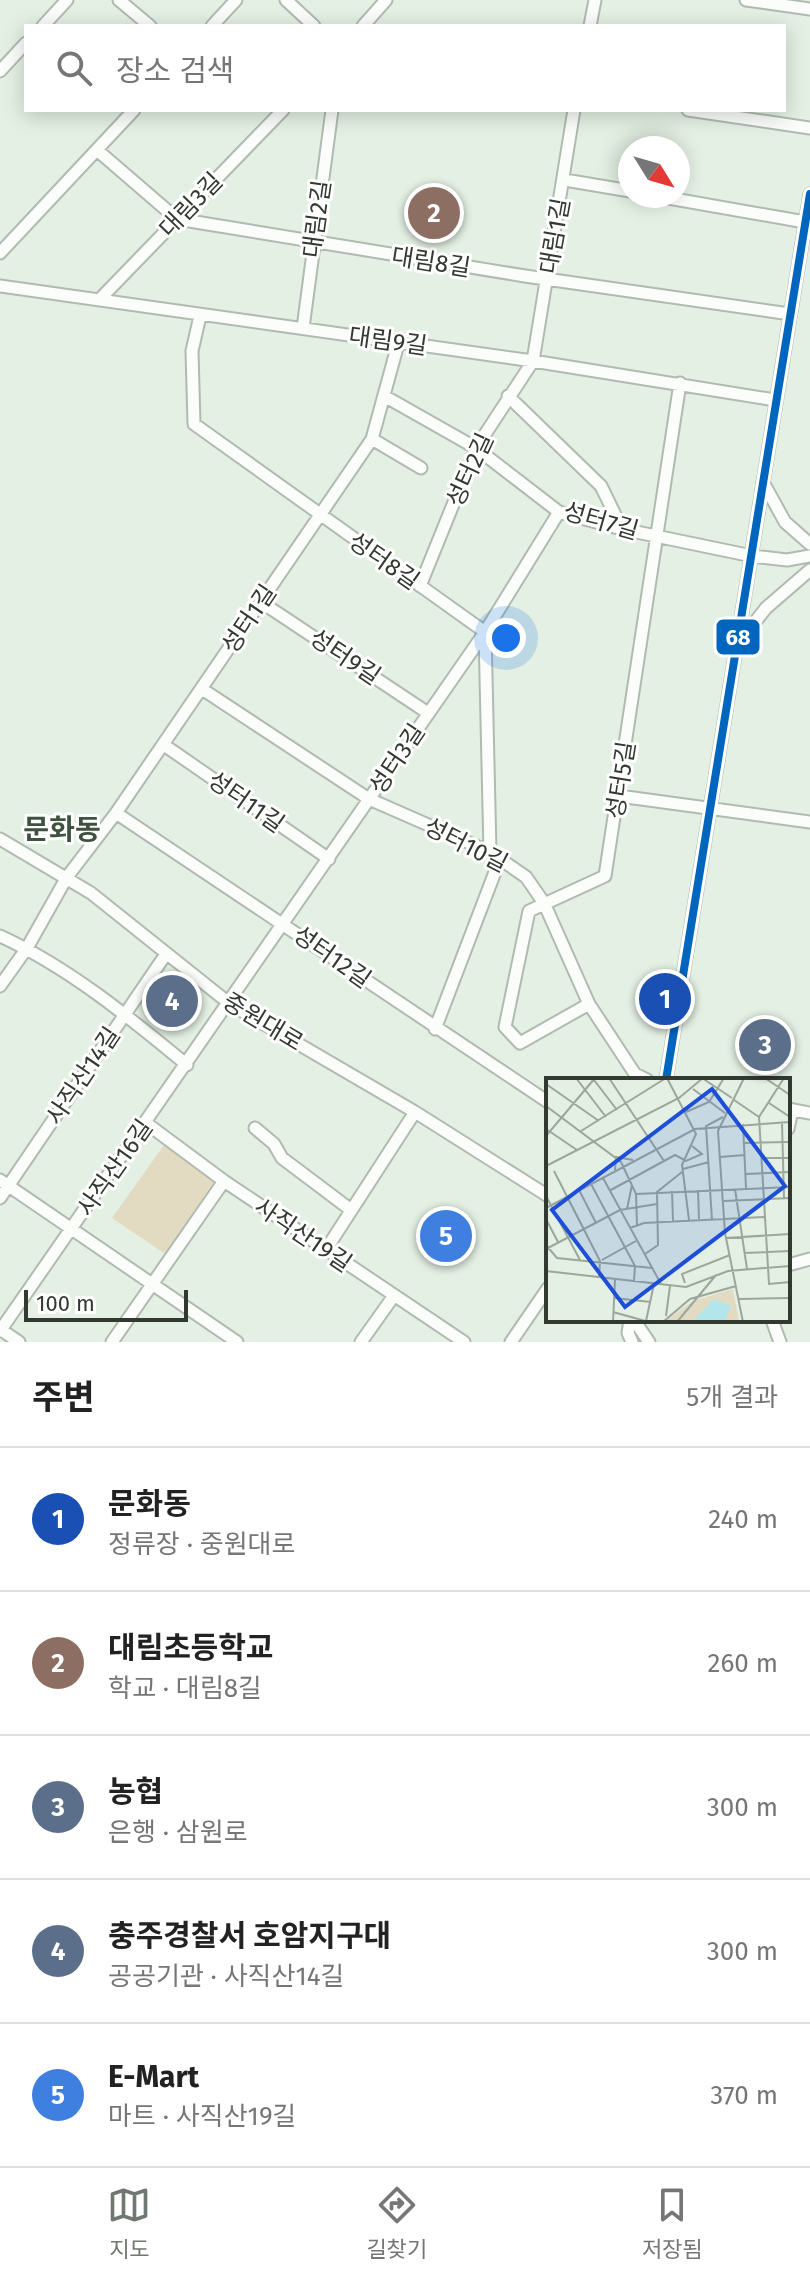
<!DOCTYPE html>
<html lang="ko">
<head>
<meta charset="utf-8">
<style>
	:root { --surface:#fff; --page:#f6f6f6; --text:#222; --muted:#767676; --line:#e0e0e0; --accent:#70796f }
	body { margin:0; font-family:"Fira Sans","Noto Sans KR",sans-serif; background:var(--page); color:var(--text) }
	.compass { position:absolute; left:618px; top:136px; width:72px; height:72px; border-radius:50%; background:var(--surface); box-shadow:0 4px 20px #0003; rotate:127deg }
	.scale { position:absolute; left:24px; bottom:20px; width:164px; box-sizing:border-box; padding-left:8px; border:4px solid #313930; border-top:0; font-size:22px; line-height:28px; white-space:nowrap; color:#313930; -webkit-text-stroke:6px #fff; paint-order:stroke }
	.you { position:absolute; left:506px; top:638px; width:28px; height:28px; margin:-20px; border:6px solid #fff; border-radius:50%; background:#1a73e8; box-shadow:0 0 0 12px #1a73e833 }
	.badge { display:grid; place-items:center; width:52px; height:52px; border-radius:50%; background:var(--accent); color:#fff; font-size:26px; font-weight:700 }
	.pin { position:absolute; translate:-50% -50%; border:4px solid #fff; box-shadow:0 2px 8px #0006 }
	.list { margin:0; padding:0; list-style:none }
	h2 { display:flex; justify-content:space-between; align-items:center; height:104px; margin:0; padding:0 32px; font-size:34px }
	h2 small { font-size:26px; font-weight:400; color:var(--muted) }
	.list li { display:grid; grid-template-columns:52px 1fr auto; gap:24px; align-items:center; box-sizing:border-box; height:144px; padding:0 32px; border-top:2px solid var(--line) }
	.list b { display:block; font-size:30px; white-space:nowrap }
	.list p { margin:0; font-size:26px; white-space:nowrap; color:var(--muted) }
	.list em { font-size:26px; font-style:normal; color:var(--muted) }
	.icon { flex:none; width:44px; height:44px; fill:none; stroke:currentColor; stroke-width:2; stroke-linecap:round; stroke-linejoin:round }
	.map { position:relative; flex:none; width:810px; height:1342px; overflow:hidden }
	.search { position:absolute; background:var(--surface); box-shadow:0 4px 20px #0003; left:24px; right:24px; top:24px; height:88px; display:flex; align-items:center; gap:20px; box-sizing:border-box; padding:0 28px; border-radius:0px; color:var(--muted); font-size:30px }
	.sheet { height:824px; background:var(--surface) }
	nav { display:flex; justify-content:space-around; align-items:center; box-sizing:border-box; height:112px; border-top:2px solid var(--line); background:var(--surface); font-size:22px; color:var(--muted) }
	nav a { display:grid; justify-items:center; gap:4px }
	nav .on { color:var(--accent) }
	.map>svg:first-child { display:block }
</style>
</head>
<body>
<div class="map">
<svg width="810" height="1342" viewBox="0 0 810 1342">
	<rect width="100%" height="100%" fill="#e4f0e4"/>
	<path fill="#e2dbc1" d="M164,1145l50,37 -49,72 -53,-36z"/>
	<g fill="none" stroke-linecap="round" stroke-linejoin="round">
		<defs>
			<path id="minor" d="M119,0l31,26
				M286,0l28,26
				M746,0l64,9
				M43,26l24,-26
				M212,26l24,-26
				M363,26l23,-26
				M590,26l5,-26
				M0,71l26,-28
				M688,110l122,18
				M97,150l80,69 348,57 265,38
				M565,180l65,11
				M657,196l148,26
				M0,253l134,-143
				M0,286l533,75 242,39
				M99,300l184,-190
				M200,316l-8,35 2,73 291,208 5,220
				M303,328l29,-218
				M508,396l93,90 21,43
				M386,397l90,51 83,64 63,17 130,27 35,4 23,-4
				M372,439l49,29
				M763,482l22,40 25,22
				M420,586l56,-138 57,-87 41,-251
				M261,602l167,111
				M741,640l25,-32 44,-38
				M202,689l167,110 121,53 36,25 18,26 45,101 46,70 12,6
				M164,745l165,114
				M619,796l191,26
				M116,813l432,289
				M0,839l91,54 139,111 185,108 133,84
				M0,936c68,31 129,81 187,129
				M0,986l27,-38 40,-71 49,-64 256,-374 26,-95
				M589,1004l-69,39 -15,-16 24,-116 76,-35 75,-493
				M435,1029l65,-170
				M666,1080l144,-886
				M788,1109l22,4
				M146,1123l78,58 240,161
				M255,1128l19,16 8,14 69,52
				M788,1129l4,-19
				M0,1180l237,162
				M0,1198l166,-244
				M325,1251l90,-139
				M788,1265l22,-6
				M630,1320l-2,13 4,9
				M634,1320l15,22
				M772,1320l8,22
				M0,1329l19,13
				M0,1331l485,-699 74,-120
				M112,1342l112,-161
				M361,1342l32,-45
				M511,1342l37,-54"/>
		</defs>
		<use href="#minor" stroke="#b1bab1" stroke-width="15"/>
		<use href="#minor" stroke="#fbfdfb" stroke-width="11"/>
		<defs>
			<path id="bus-1" d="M666,1080l144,-886"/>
		</defs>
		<use href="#bus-1" stroke="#fff" stroke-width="14"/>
		<use href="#bus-1" stroke="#0065bd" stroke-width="8"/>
	</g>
	<g text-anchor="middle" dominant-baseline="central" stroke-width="6" stroke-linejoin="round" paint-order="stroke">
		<g font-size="24" fill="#313930" stroke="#fff">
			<text transform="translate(191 205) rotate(-46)">대림3길</text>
			<text transform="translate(317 219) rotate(-82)">대림2길</text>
			<text transform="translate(555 236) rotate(-80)">대림1길</text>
			<text transform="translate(431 262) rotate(9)">대림8길</text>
			<text transform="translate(388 341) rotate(8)">대림9길</text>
			<text transform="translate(470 470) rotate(-65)">성터2길</text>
			<text transform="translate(601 521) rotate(16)">성터7길</text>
			<text transform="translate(384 561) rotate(35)">성터8길</text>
			<text transform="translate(249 619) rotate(-56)">성터1길</text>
			<text transform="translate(345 657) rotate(34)">성터9길</text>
			<text transform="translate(397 759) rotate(-56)">성터3길</text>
			<text transform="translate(621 780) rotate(-81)">성터5길</text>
			<text transform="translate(246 802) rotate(35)">성터11길</text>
			<text transform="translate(466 845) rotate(27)">성터10길</text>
			<text transform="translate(332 957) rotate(35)">성터12길</text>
			<text transform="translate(263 1022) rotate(31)">중원대로</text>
			<text transform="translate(83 1076) rotate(-56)">사직산14길</text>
			<text transform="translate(115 1168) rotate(-55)">사직산16길</text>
			<text transform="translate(303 1235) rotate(34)">사직산19길</text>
		</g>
		<g font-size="28" font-weight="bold" fill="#3f513f" stroke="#fff">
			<text x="62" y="829">문화동</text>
		</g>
	</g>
	<g transform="translate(546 1078)">
		<rect width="244" height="244" fill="#e4f0e4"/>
		<path d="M187,211l6,33h-75l29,-21z" fill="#e2dbc1"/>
		<path d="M168,221l17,7 -7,16h-32z" fill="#b2e6ea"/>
		<path fill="none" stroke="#9ca79c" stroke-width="2" d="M30,0l30,39M63,0l55,83M121,0l29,56 -14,31 7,55M156,0l30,20M219,0l25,17M238,0l-25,39 10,167 21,-2M48,2l23,30M0,6l53,37M147,11l32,24M188,22l25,17M223,25l21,14M0,28l75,56 15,32 1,31M140,34l23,-10 15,-24M236,45l2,75M197,46l3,64M0,51l31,21M35,53l85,-53M0,58l49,-58M198,65l46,-1M174,79l25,-2M218,80h26M0,88l133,-68 24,-20M137,91l26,-7M69,92l1,-13 17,3M8,93l46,90 -1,16M200,96l44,-2M57,100l58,106M45,106l44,82 -1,15M189,111l12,80M33,112l17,33M152,112l1,29M63,113l66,-36 11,6 16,-7 -10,-8M126,113l1,30M90,116l154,-7M0,118l34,64M178,123l66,-3M0,130l149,-79 95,-7M81,131l5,-24M0,141l12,23M166,142l-6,-94 17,-9M84,150l14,-5 122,-6M180,160l64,-4M0,167l11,13 95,10M0,171l74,-39 37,-6M198,175l46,-2M99,176l13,-9 -1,-53 25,-20M56,182l34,-19M0,193l140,16 42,-16 62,-5M139,205l-3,-9 48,-19M68,220l37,4M193,221l51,-1M67,234l36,10M120,238l4,-30M100,243l8,-37M67,244l2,-42M117,244l27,-23 46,-13M131,244l39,-47M197,244l-18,-89 -7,-102 26,-53"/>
		<path fill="#1d4ed8" fill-opacity="0.15" stroke="#1d4ed8" stroke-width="4" d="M166,11l73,97 -160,121 -73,-97z"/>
		<rect width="244" height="244" fill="none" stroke="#313930" stroke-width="4"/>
	</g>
	<rect stroke="#fff" stroke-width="3" x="715" y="618" width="46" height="38" rx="8" fill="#0065bd"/>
	<g font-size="22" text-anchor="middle" font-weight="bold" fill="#fff">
		<text x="738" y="645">68</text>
	</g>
</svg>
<svg class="compass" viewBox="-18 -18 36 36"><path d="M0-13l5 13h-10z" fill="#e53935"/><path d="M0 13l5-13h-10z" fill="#767676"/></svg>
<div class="scale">100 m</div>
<div class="you"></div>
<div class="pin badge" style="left:665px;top:999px;background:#1a4fb4">1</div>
<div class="pin badge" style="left:434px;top:213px;background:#8d6e63">2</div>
<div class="pin badge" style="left:765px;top:1045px;background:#5c6f8a">3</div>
<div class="pin badge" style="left:172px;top:1001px;background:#5c6f8a">4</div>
<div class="pin badge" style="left:446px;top:1236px;background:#3f7fe0">5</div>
<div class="search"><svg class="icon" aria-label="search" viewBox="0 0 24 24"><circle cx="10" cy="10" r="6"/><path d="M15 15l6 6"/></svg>장소 검색</div>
</div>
<section class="sheet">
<h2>주변<small>5개 결과</small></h2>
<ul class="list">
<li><span class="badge" style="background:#1a4fb4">1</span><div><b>문화동</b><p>정류장 · 중원대로</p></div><em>240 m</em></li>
<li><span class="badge" style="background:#8d6e63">2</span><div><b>대림초등학교</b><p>학교 · 대림8길</p></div><em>260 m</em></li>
<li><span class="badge" style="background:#5c6f8a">3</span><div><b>농협</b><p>은행 · 삼원로</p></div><em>300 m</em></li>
<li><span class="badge" style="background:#5c6f8a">4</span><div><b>충주경찰서 호암지구대</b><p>공공기관 · 사직산14길</p></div><em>300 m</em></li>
<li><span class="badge" style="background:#3f7fe0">5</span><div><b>E-Mart</b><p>마트 · 사직산19길</p></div><em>370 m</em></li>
</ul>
</section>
<nav>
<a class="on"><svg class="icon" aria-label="map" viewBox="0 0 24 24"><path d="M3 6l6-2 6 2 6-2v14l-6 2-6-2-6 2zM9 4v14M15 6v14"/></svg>지도</a>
<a><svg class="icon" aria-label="directions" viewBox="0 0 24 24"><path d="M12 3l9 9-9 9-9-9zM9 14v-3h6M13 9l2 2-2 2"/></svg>길찾기</a>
<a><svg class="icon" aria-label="saved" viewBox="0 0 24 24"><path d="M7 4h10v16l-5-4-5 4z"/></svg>저장됨</a>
</nav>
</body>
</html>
